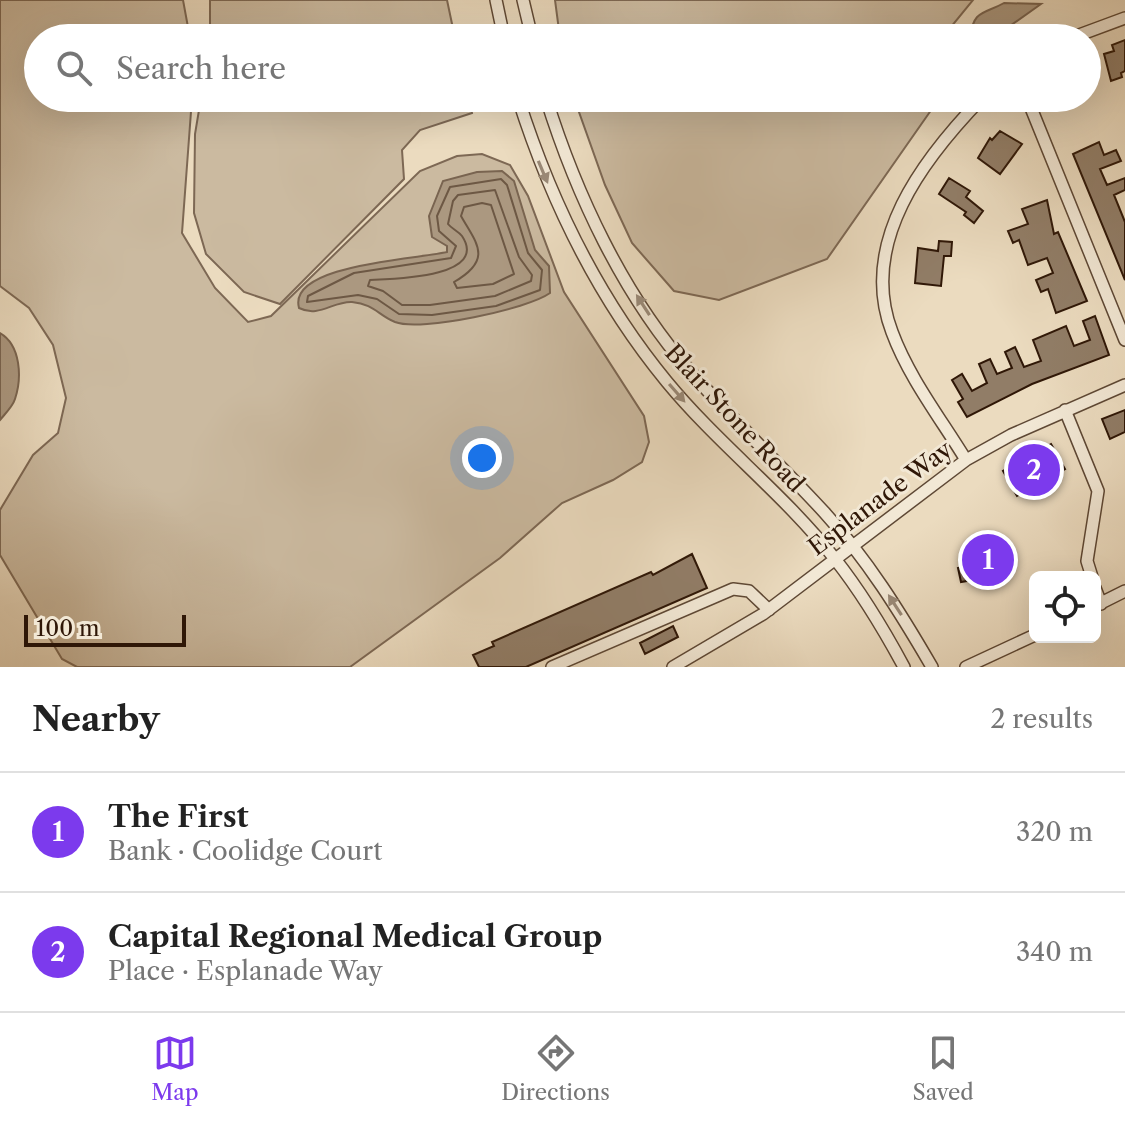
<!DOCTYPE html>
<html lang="en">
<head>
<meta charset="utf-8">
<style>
	:root { --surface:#fff; --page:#f6f6f6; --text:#222; --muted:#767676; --line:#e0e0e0; --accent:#7c3aed }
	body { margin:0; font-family:"Libre Caslon Text",serif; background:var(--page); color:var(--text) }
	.controls { position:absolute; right:24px; bottom:24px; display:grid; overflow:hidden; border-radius:12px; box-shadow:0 8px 32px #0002 }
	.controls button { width:72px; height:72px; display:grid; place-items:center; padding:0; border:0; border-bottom:2px solid var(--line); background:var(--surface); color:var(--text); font:40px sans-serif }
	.scale { position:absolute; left:24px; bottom:20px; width:162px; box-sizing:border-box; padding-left:8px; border:4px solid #2f1707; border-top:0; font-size:22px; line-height:28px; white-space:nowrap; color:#2f1707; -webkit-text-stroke:6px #f2e8d5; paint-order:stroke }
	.you { position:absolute; left:482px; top:458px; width:28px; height:28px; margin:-20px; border:6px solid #fff; border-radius:50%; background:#1a73e8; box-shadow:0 0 0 12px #1a73e833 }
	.badge { display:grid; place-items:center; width:52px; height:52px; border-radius:50%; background:var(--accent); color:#fff; font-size:26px; font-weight:700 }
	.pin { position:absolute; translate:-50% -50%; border:4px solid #fff; box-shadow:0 2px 8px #0006 }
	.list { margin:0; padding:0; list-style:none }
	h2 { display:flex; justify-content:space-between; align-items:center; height:104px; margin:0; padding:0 32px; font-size:34px }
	h2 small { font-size:26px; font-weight:400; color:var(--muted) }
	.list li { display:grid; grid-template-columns:52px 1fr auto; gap:24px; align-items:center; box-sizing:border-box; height:120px; padding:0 32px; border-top:2px solid var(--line) }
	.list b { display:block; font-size:30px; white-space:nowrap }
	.list p { margin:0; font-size:26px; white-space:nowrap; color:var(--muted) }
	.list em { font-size:26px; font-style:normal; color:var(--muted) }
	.icon { flex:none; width:44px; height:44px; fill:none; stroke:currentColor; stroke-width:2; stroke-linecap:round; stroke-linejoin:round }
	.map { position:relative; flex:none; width:1125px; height:667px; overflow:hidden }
	.search { position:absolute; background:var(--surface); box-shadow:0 8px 32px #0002; left:24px; right:24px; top:24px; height:88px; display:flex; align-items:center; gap:20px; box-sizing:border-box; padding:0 28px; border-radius:44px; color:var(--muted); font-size:30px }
	.sheet { height:344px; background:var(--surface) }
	nav { display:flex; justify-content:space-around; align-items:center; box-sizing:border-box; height:112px; border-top:2px solid var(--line); background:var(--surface); font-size:22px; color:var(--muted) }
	nav a { display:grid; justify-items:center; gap:4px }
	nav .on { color:var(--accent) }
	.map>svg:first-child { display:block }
</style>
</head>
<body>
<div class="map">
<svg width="1125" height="667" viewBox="0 0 1125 667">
	<rect width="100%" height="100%" fill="#ebdbbf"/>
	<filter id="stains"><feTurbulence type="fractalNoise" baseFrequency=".0025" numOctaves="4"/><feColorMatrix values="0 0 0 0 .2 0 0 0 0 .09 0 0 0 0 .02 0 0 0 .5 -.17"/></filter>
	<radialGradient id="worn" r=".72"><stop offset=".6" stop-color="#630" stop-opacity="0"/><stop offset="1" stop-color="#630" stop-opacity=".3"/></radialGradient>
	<path fill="#cbbaa0" stroke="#7d6854" stroke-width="2" d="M0,0h183l7,38h-152v60h154l-10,135 33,55 33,34 23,-6 149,-145 37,-15 25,-2 28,11 18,31 36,96 80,124 5,26 -7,20 -29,18 -51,23 -62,55 -150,109h-273l-15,-8 -62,-104v-45l33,-55 25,-22 8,-35 -13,-53 -24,-37 -29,-22z
		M210,0h237l8,38h-245z
		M555,0h418l-31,38h-382z
		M201,98h268l3,15 -52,17 -18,20 2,29 -124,125 -36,-12 -38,-38 -12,-41 1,-79z
		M574,98h360v8l-107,153 -108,41 -45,-9 -42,-48 -27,-58z"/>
	<path fill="#ab9880" stroke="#796450" stroke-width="2" d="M1004,3l37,1 -48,34h-23c3,-29 15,-24 34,-35z
		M502,171l12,10 21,69 14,16 1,27c-22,16 -129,39 -155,29 -17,-7 -21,-18 -43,-20 -19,-1 -33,16 -53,6 -12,-44 121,-49 148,-56v-6l-15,-9 -3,-21 14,-35 34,-9z
		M0,333c21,12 22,45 15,66 -2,7 -10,15 -15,21z"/>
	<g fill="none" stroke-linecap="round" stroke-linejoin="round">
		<path stroke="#6d5844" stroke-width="2" d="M501,179l6,6 21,68 14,17 -2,20 -44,16 -64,9 -33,-1 -22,-15 -19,-4 -51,7 1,-6 46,-23 97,-15 5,-12 -17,-15 -2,-15 13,-29z
			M495,190l24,67 13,18 -1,6 -36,15 -65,9h-28l-19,-14 -15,-5 2,-6c20,-1 120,-2 92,-44 -4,-5 -10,-7 -14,-12l5,-23 5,-6z
			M482,203l9,2 23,69 -21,10 -36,4 -3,-6c40,-23 22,-39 7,-66l3,-9z"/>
	</g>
	<path fill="#917d67" stroke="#2f1707" stroke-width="2" d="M1125,40v31l-4,2 1,4 -11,4 -7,-27 10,-3 -2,-6z
		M1000,131l22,13 -22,30 -22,-16 12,-20 2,2z
		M1099,142l5,13 12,-5 5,11 -21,8 7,16 18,-7v12l-11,5 11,27v58l-52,-126z
		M949,178l21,13 -4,6 17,14 -9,12 -10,-8 2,-3 -27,-18z
		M1047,200l7,34 4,-2 29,69 -31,12 -8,-24 -7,3 -5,-12 17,-7 -6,-15 -19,7 -9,-25 -6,3 -5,-12 20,-7 -6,-15z
		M939,241l13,1 -1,14h-7l-3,30 -26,-3 3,-35 20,3z
		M1095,316l14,39 -77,29 -65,33 -9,-15 5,-3 -11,-19 10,-6 10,17 15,-8 -8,-19 11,-5 7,15 15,-6 -7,-16 10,-5 9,20 17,-6 -8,-21 33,-14 8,20 16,-6 -7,-19z
		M1125,410v22l-15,7 -8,-20z
		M1051,444l14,25 -48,27 -14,-25z
		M990,533l2,7 12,-3 2,36 -7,2 1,7 -14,3 -2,-7 -23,4 -3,-14 16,-4 -4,-20 7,-1 -1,-7z
		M692,554l15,34 -181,79h-47l-6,-12 21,-9 -2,-4 159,-70 2,3z
		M673,626l5,11 -33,17 -5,-11z"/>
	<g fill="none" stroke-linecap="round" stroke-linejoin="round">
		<defs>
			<path id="minor" d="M496,0l8,38
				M523,0l9,38
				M1071,38l54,-20
				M518,98c33,104 79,199 149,284 52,63 118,113 168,177 27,34 49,71 69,108
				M546,98c30,96 77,197 144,273 42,49 90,93 134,141 43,47 76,100 108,155
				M1027,98l98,242
				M1065,410l33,81 -11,70 5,16
				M966,460c-25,-41 -57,-82 -74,-128 -34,-89 31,-173 90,-234
				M1095,588l6,16
				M1095,606l30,-15
				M552,667l181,-78 16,2 20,19
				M673,667l90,-53 203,-154 45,-25 114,-50
				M966,667l69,-32"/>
		</defs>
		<use href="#minor" stroke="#5e4835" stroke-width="14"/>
		<use href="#minor" stroke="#f2e8d5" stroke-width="11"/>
	</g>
	<defs><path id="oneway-solid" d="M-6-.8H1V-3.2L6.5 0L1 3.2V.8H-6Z" transform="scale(2)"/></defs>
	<g fill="#9a8a78">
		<use href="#oneway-solid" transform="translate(543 172) rotate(67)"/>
		<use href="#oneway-solid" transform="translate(643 305) rotate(-123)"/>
		<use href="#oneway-solid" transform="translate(677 393) rotate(49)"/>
		<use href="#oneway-solid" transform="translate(895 605) rotate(-123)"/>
	</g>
	<g text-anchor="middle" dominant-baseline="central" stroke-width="6" stroke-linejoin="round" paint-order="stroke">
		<g font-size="24" fill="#2f1707" stroke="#f2e8d5">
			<text transform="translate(735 418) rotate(47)">Blair Stone Road</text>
			<text transform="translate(880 498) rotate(-37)">Esplanade Way</text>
		</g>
	</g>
	<rect width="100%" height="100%" filter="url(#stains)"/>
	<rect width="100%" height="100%" fill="url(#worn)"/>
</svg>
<div class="controls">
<button><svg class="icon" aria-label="locate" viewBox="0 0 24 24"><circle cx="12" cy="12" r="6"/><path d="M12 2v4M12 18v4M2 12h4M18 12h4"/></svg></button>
</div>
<div class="scale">100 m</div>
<div class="you"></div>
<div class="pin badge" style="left:988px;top:560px">1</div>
<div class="pin badge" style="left:1034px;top:470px">2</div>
<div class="search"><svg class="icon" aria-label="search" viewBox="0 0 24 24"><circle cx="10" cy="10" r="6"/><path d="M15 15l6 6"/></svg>Search here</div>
</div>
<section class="sheet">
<h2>Nearby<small>2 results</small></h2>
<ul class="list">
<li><span class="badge">1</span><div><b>The First</b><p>Bank · Coolidge Court</p></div><em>320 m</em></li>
<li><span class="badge">2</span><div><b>Capital Regional Medical Group</b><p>Place · Esplanade Way</p></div><em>340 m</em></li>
</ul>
</section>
<nav>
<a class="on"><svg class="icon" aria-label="map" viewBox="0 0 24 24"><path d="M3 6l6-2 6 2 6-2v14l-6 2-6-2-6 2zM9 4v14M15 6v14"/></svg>Map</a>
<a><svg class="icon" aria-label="directions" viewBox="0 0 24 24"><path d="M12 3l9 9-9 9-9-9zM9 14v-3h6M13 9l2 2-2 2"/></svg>Directions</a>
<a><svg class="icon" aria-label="saved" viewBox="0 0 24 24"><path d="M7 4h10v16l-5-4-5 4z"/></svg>Saved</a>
</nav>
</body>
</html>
